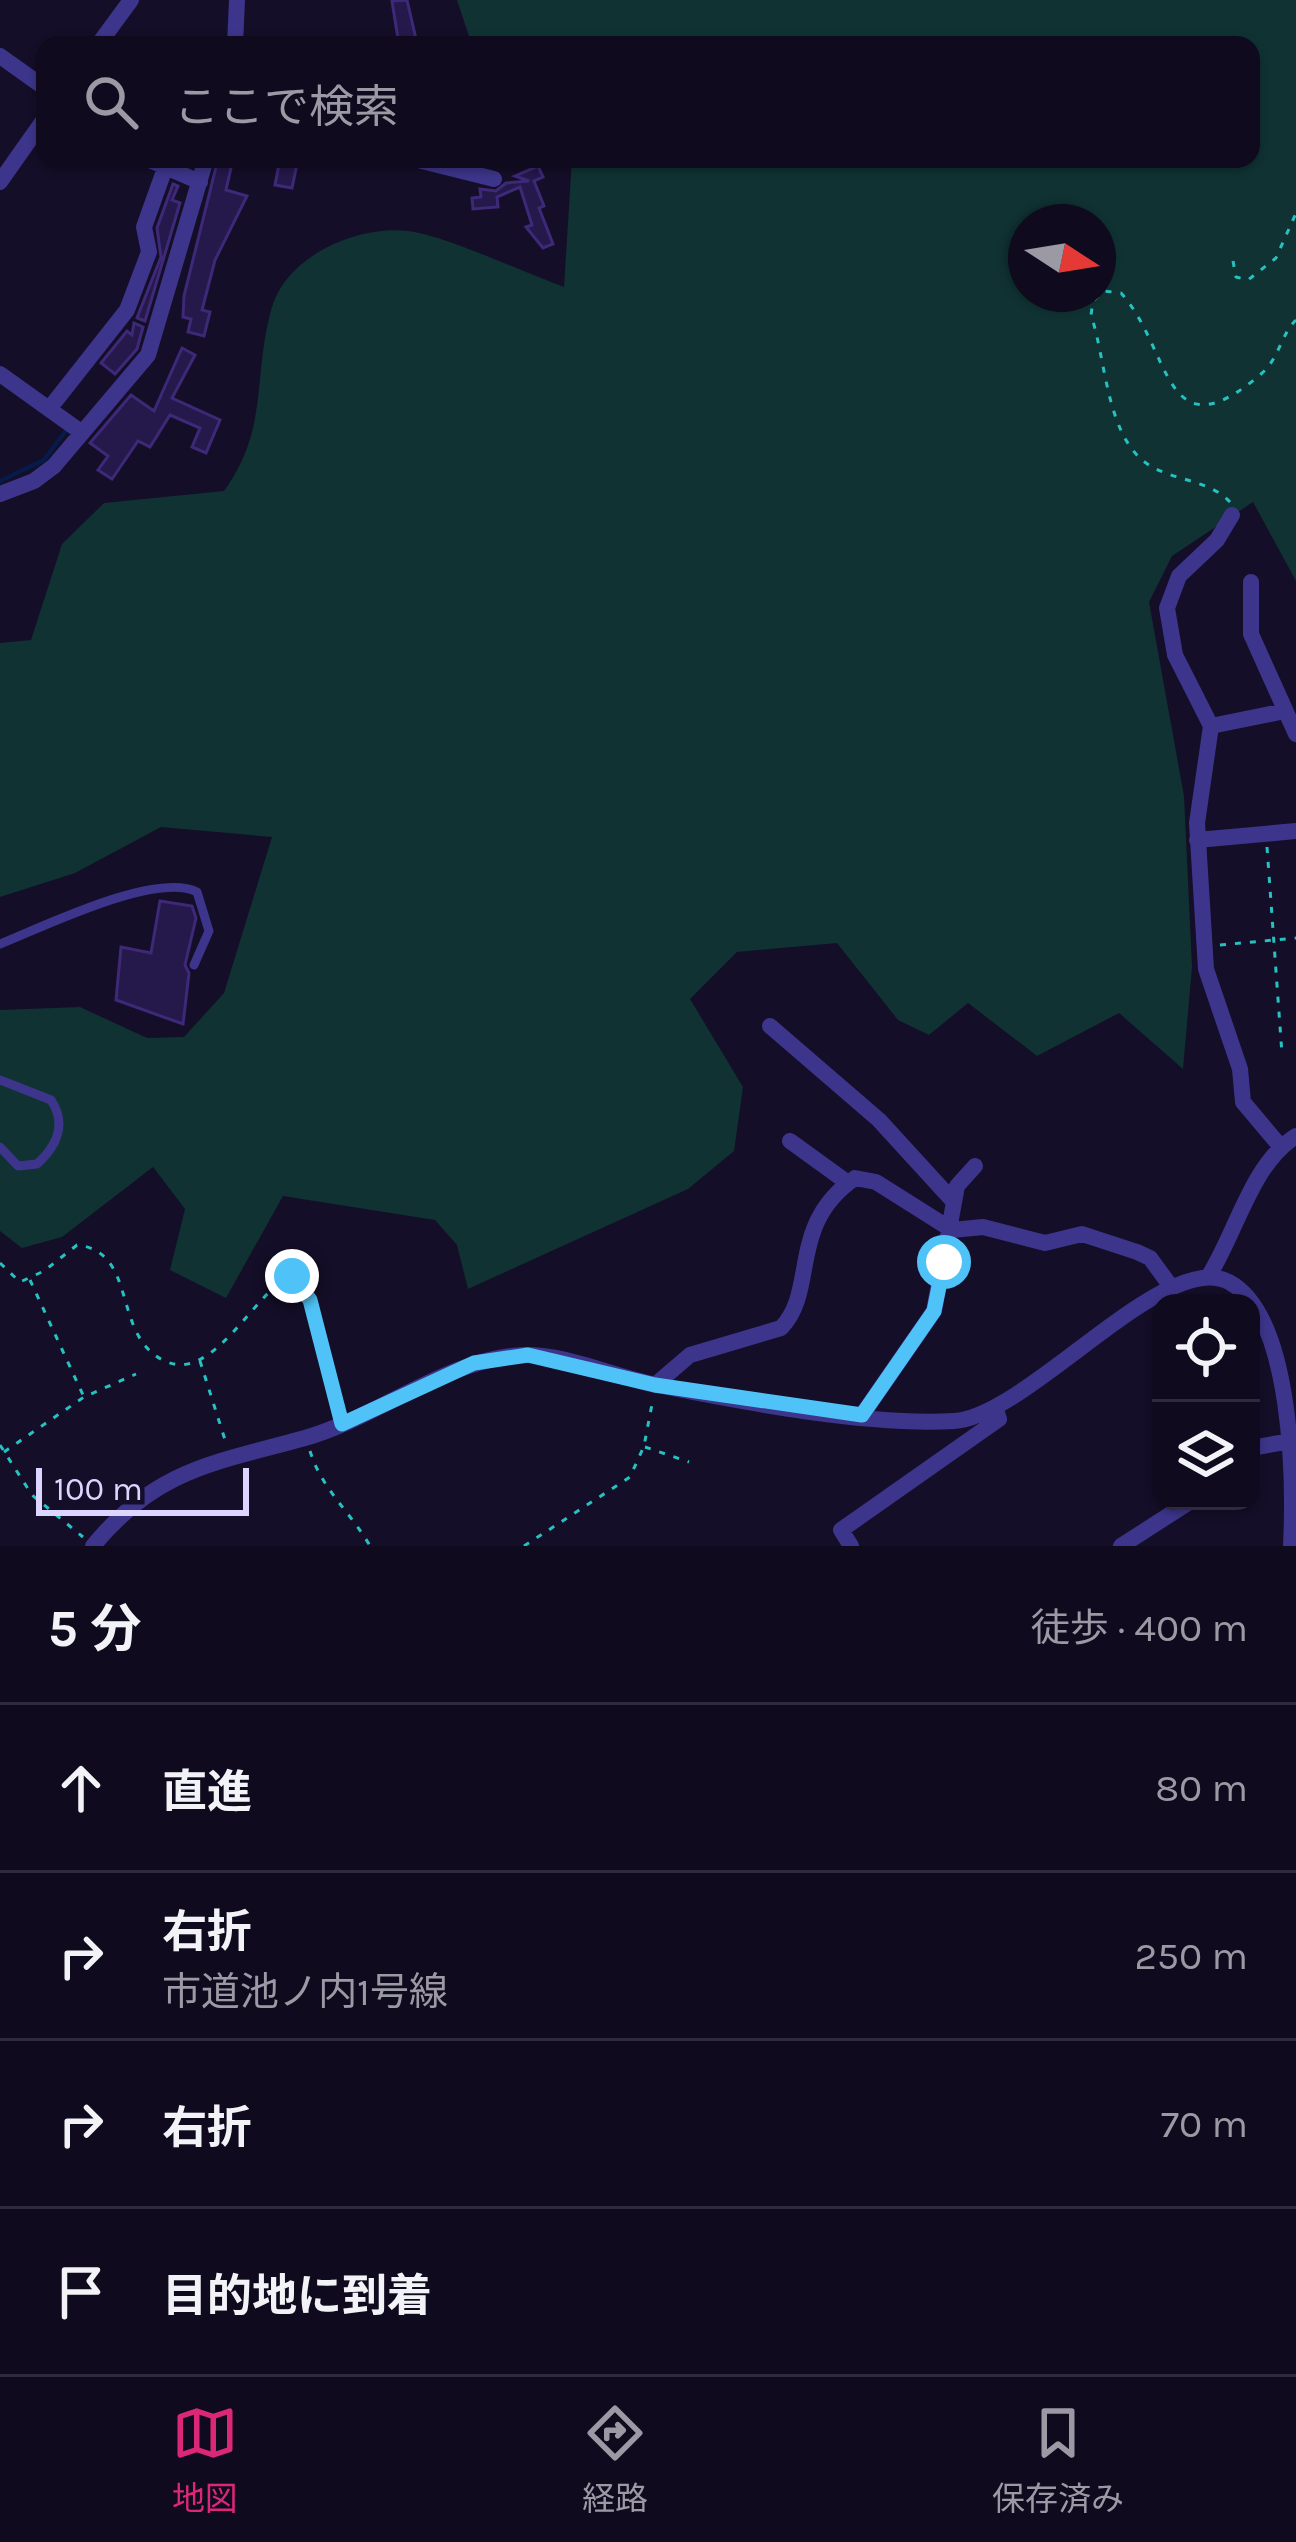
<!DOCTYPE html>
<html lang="ja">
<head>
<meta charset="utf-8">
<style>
	:root { --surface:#0f0a1e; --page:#1d182b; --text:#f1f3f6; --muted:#9b9aa4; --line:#2f2b3c; --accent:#db2777 }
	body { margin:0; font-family:Karla,"Noto Sans JP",sans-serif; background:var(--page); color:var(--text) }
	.controls { position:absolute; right:36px; bottom:36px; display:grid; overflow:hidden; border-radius:24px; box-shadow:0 3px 9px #0004 }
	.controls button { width:108px; height:108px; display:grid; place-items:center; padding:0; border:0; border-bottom:3px solid var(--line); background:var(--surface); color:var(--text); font:60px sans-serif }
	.compass { position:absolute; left:1008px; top:204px; width:108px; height:108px; border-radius:50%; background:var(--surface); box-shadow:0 3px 9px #0004; rotate:102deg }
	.scale { position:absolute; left:36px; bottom:30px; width:213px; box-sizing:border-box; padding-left:12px; border:6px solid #dcd5ff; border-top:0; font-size:33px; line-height:42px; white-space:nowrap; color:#dcd5ff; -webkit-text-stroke:9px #140e28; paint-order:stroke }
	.stop { position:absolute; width:36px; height:36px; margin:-27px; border:9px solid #4fc3f7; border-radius:50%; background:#fff }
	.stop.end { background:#4fc3f7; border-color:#fff; box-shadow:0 3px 12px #0008 }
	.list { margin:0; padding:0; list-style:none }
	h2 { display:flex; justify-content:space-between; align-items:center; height:156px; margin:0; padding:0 48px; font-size:51px }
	h2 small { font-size:39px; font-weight:400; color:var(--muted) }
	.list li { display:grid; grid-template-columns:78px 1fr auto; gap:36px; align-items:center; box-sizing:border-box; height:168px; padding:0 48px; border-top:3px solid var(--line) }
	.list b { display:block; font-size:45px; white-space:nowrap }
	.list p { margin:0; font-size:39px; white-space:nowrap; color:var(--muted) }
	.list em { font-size:39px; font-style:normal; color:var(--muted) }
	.icon { flex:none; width:66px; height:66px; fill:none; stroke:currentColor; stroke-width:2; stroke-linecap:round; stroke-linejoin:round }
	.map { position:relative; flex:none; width:1296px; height:1546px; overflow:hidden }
	.search { position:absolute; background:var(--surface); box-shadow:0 3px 9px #0004; left:36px; right:36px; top:36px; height:132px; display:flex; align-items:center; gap:30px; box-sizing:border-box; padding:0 42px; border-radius:24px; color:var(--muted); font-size:45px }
	.sheet { height:828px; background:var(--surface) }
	nav { display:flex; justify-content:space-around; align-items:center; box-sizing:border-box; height:168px; border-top:3px solid var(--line); background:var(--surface); font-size:33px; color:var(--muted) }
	nav a { display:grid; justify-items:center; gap:6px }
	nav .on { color:var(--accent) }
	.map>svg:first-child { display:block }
</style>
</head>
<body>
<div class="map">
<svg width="1296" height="1546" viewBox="0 0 1296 1546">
	<rect width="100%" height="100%" fill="#140e28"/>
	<path fill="#103233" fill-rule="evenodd" d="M457,0h839v581l-43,-79 -81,54 -23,46 35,194 8,171 -9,102 -64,-56 -82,43 -69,-53 -39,32 -31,-15 -61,-77 -100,9 -47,47 53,88 -9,64 -46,38 -220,100 -11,-44 -22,-25 -152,-24 -57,102 -56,-28 15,-61 -32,-42 -91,70 -40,11 -22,-17v-221l80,-3 67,31 37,-1 40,-44 48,-156 -111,-10 -86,46 -75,24v-254l31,-3 31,-96 42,-41 120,-12c46,-64 28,-115 48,-184 15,-51 85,-82 136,-76 36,4 117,42 156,56l8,-128h679v-114h-779zM1026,222h72v72h-72z"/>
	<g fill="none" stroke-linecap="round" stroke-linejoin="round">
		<path stroke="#061b49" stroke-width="4.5" d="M0,481l44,-21 21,-28"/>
	</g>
	<path fill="#25184b" stroke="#3d2978" stroke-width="3" d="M407,0l9,39 -3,6h-14l-7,-44z
		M218,159h15l-7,31 21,6 -32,64 -13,50 8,2 -6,24 -16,-4 3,-13 -8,-2 1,-21z
		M280,159h18l-6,29 -17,-3z
		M538,166l5,11 -9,4 10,25 -5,2 14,36 -10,4 -17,-21 6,-2 -12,-38 -23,10 1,10 -25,2 -1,-11 9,-1 -1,-8 16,2 10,-8 23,-2 -14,-5z
		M173,184l5,2 -6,14 8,3 -35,118 -8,-3 24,-61 -4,-29z
		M134,323l9,4 -6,22 -22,25 -14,-11 26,-32 5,4z
		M182,348l13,7 -23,43 48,22 -14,33 -14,-6 8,-19 -30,-13 -20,32 -12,-6 -26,38 -14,-9 10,-14 -18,-13 41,-48 23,16z
		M160,901l32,5 4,12 -11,47 4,8 -6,51 -67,-24 5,-53 30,6z"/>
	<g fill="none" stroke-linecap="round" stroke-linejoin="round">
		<path stroke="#26c2c1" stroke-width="3" stroke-dasharray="6 9" stroke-linecap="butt" d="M1233,261l3,16 12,3 28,-22 20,-45
			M1230,502c-21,-23 -59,-21 -84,-39 -40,-29 -40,-104 -55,-148l2,-14 11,-10 17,2c51,56 42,165 140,81 18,-15 20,-40 35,-54
			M1267,847l15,207
			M1220,945l76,-7
			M0,1263l20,19 24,-11 33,-26c63,7 33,93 90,117 48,20 91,-76 125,-86l18,24 28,109
			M30,1280l53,115
			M200,1361l26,82
			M0,1445l32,50 51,42
			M645,1447l44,15
			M310,1451c12,39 40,60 60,95
			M4,1452l80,-55 52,-23
			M524,1546l106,-69 14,-31 9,-47"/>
		<path stroke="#3d358b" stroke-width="9" d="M0,944c43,-17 156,-73 197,-52l12,39 -15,34
			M0,1080l51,20c16,24 6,46 -14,64l-19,2 -18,-19"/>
		<path stroke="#3d358b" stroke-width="16" d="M98,45l33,-45
			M235,45l2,-45
			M0,56l45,32
			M147,159l53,23
			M414,159l80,20
			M0,182l45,-64
			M0,374l81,58
			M49,409l78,-99 22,-58 -5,-25 20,-56
			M0,494l34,-13 20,-15 94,-111 58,-196
			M1232,515l-15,25 -38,36 -12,32 8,47 36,71 -14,97 9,146 34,100 3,33 37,44
			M1251,582v52l45,100
			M1211,726l74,-15
			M1197,840l99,-9
			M770,1026l109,94 75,82
			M790,1141l58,42
			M1208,1277c28,-43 43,-113 88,-141
			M655,1385l35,-30 91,-27c37,-38 6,-103 74,-150l21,4 76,48 31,-3 62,16 37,-9 55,18 13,6 22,30
			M862,1415l72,-104 23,-125 18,-20
			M1251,1448l45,-8
			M93,1546c63,-77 122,-83 212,-108 74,-21 142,-80 219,-83 44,-1 89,22 133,30 85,17 211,41 297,36 73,-4 211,-173 275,-139 64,34 65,200 62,264
			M851,1546l-10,-16 158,-111 -4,-12
			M1121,1546l70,-45"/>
	</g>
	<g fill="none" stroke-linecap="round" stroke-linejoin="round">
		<path stroke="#4fc3f7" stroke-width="15" d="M292,1276l18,24 32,124 132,-61 54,-8 127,30 207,30 72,-104 10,-49"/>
	</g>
</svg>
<div class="controls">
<button><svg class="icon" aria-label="locate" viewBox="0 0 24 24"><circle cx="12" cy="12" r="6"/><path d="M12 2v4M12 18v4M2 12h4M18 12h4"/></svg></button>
<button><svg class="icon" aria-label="layers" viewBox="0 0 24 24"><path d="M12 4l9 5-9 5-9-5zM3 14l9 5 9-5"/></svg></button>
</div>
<svg class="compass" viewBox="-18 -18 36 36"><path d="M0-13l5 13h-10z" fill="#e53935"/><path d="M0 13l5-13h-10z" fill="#9b9aa4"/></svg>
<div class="scale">100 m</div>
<div class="stop" style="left:944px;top:1262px"></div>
<div class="stop end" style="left:292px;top:1276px"></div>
<div class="search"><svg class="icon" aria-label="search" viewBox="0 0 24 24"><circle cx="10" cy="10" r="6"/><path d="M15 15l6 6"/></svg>ここで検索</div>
</div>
<section class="sheet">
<h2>5 分<small>徒歩 · 400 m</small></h2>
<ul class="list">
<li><svg class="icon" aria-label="ahead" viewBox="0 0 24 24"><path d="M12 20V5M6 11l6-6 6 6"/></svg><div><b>直進</b></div><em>80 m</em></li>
<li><svg class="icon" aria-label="right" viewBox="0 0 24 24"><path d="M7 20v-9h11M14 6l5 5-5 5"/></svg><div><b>右折</b><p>市道池ノ内1号線</p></div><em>250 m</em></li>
<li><svg class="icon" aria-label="right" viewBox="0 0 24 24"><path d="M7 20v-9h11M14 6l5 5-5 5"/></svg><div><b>右折</b></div><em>70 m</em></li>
<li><svg class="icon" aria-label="arrive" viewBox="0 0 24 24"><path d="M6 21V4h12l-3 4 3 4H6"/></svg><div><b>目的地に到着</b></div></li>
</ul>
</section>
<nav>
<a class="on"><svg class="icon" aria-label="map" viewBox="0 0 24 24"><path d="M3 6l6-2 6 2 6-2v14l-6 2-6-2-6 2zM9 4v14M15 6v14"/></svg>地図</a>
<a><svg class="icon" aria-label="directions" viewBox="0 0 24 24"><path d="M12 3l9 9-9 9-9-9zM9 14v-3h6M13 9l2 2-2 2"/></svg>経路</a>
<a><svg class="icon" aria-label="saved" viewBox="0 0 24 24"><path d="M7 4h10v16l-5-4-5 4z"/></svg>保存済み</a>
</nav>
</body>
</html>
